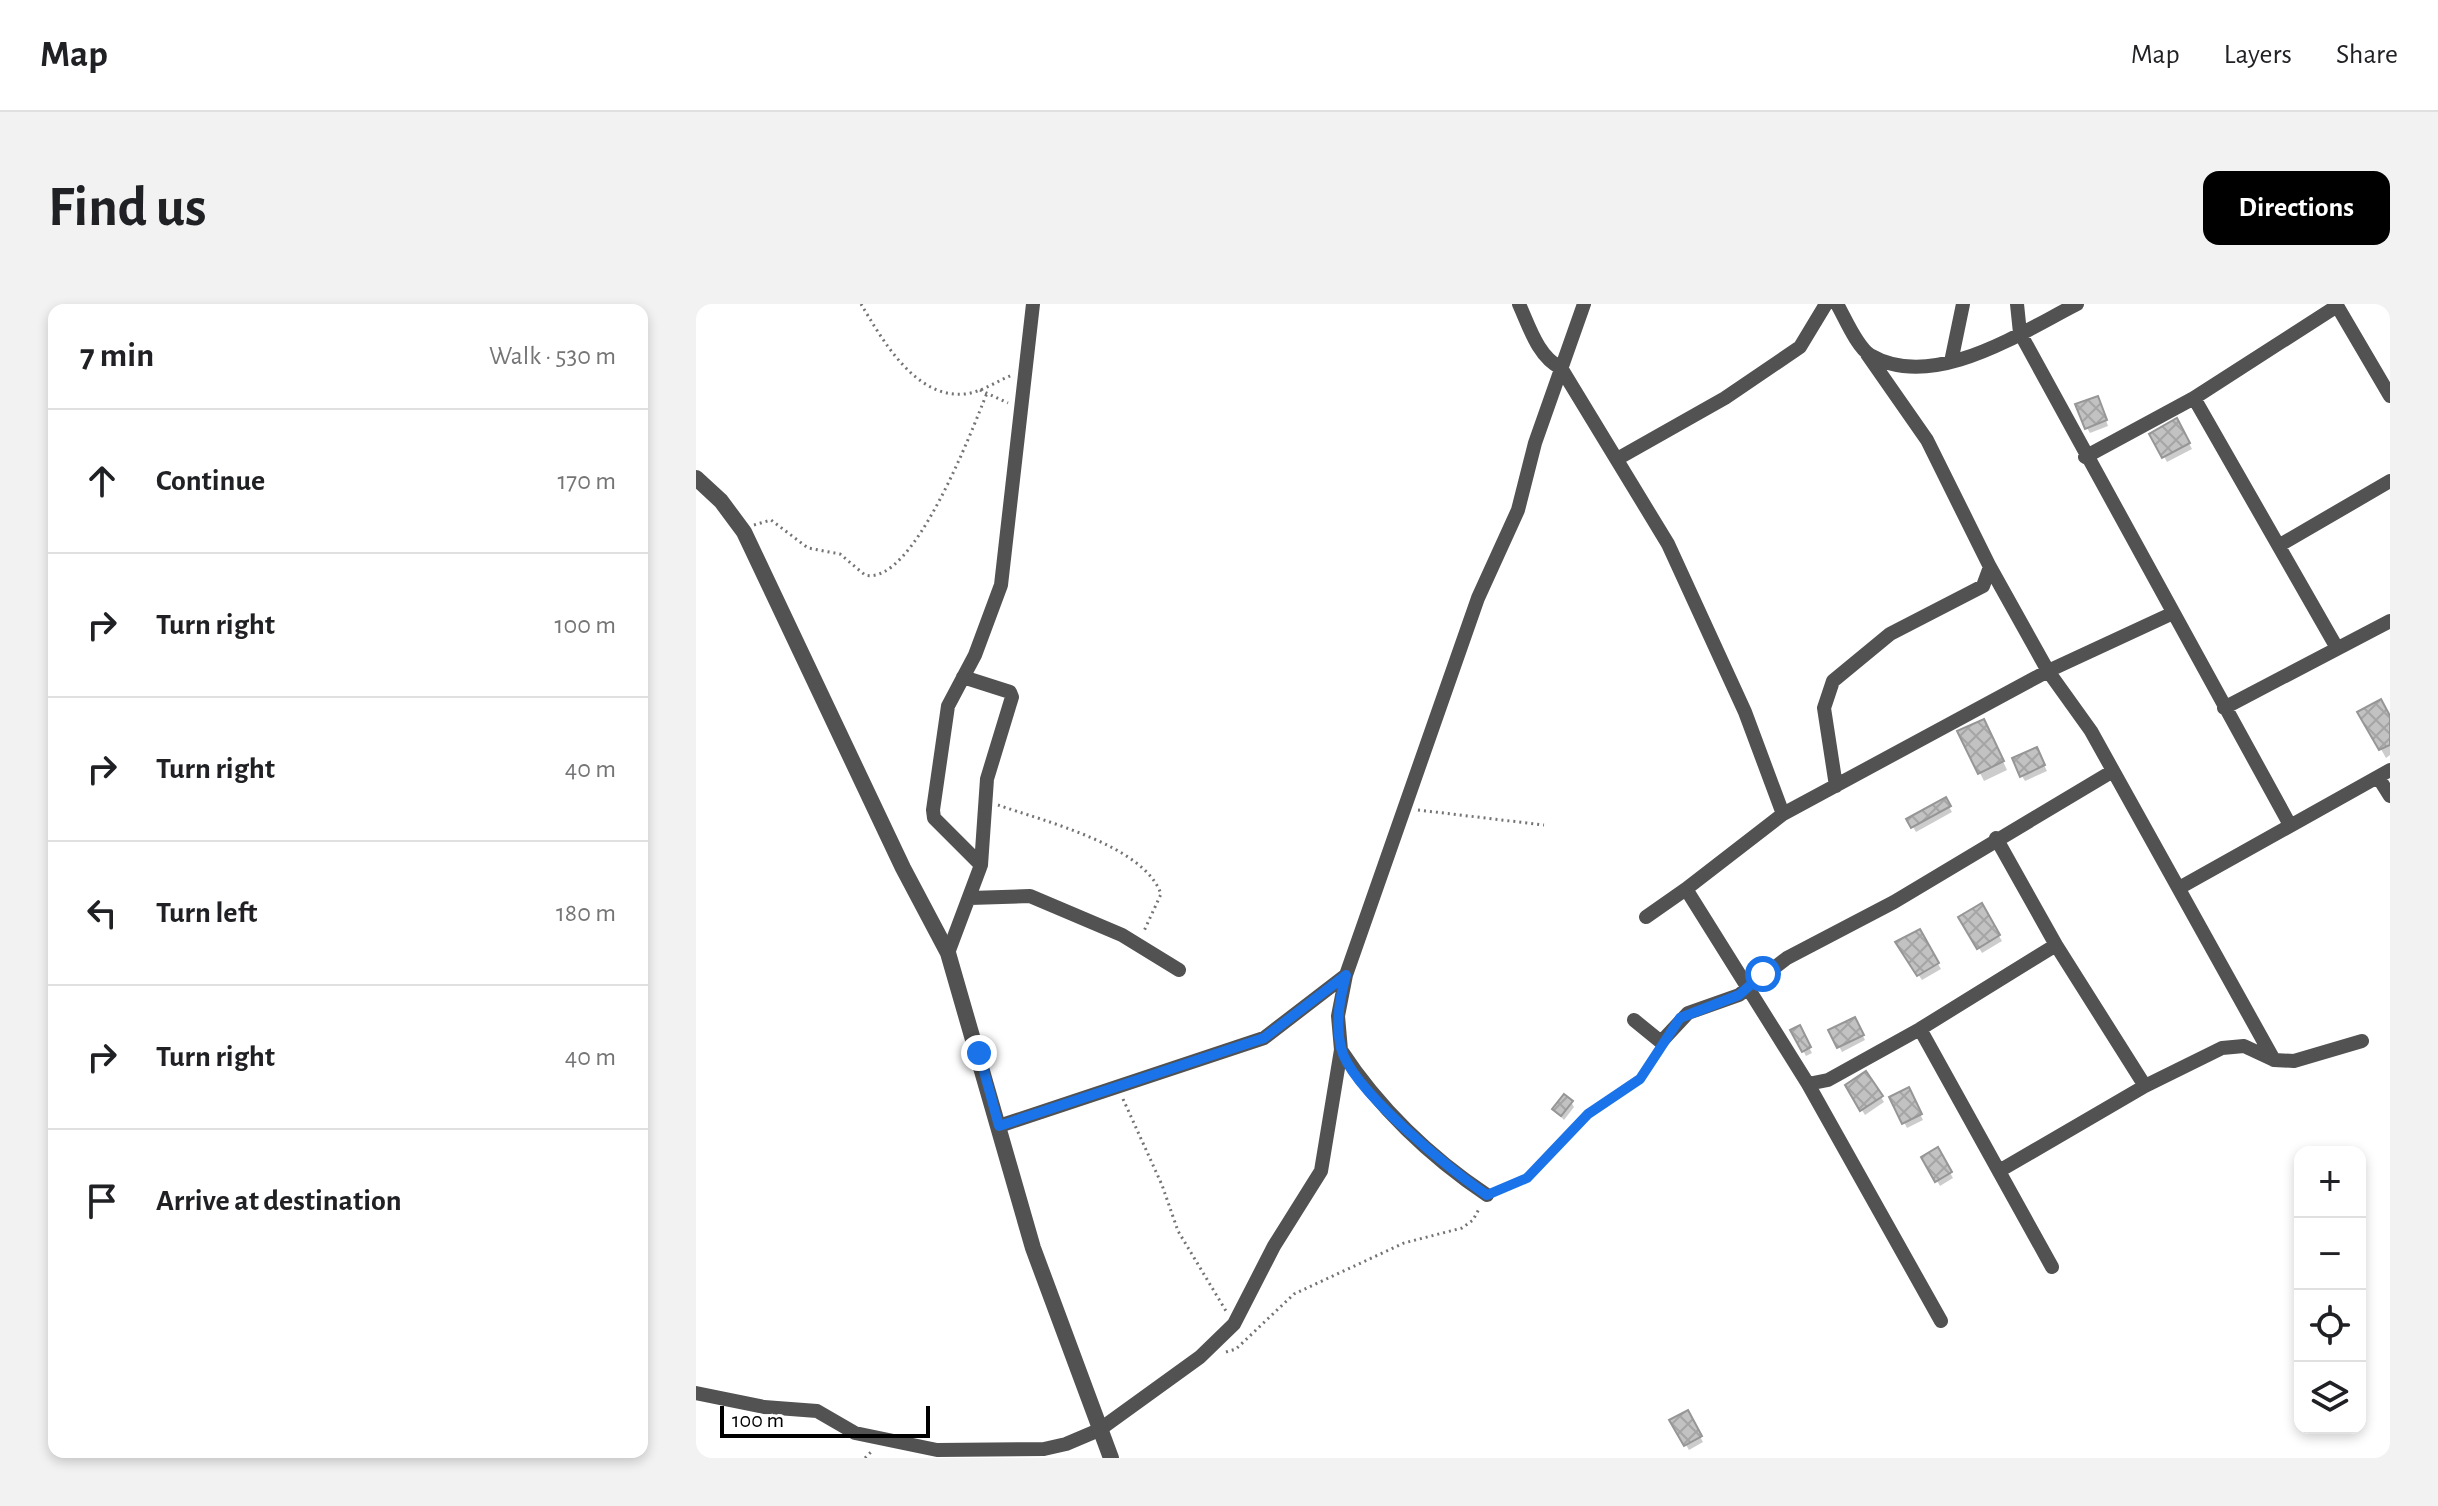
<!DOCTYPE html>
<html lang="en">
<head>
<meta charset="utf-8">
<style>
	:root { --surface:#fff; --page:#f2f2f2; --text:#202124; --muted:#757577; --line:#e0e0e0; --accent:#000 }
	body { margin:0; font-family:"Alegreya Sans",sans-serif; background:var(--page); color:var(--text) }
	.controls { position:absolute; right:24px; bottom:24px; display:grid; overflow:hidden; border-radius:16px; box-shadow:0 4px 12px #0003 }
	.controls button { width:72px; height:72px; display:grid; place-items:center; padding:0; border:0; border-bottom:2px solid var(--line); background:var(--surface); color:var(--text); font:40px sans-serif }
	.scale { position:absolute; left:24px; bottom:20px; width:210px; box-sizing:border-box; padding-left:8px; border:4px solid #000; border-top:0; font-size:22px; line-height:28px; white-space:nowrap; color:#000; -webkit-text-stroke:6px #fff; paint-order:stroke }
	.stop { position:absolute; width:24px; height:24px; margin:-18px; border:6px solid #1a73e8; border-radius:50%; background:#fff }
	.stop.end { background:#1a73e8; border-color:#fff; box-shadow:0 2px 8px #0008 }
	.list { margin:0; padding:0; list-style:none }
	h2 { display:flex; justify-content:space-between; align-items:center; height:104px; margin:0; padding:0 32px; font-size:34px }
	h2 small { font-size:26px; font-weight:400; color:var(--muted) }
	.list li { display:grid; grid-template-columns:52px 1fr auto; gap:24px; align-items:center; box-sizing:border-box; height:144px; padding:0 32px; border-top:2px solid var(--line) }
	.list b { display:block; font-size:30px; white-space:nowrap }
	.list em { font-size:26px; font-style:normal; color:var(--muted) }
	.icon { flex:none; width:44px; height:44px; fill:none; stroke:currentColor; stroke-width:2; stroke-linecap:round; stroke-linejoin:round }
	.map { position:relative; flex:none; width:1694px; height:1154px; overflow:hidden; border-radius:16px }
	header { display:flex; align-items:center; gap:48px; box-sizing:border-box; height:112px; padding:0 40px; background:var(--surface); border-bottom:2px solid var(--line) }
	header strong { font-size:38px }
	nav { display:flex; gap:44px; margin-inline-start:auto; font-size:28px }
	.intro { display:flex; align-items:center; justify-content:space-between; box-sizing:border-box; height:192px; padding:0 48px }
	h1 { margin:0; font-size:56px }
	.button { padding:20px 36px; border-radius:16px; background:var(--accent); color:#fff; font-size:28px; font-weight:700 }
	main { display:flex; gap:48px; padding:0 48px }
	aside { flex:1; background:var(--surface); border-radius:16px; box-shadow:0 4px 12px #0003 }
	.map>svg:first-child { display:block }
</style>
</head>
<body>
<header>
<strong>Map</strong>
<nav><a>Map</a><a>Layers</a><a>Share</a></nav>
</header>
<div class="intro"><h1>Find us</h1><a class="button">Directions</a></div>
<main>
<aside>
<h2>7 min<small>Walk · 530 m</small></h2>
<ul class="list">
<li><svg class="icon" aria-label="ahead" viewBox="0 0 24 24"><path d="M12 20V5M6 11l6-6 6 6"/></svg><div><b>Continue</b></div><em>170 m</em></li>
<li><svg class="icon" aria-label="right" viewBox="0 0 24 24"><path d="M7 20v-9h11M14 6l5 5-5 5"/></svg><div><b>Turn right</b></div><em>100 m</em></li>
<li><svg class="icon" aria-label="right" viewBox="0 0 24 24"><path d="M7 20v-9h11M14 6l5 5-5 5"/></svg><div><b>Turn right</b></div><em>40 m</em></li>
<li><svg class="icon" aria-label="left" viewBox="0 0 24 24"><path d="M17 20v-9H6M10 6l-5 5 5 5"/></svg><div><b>Turn left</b></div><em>180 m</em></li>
<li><svg class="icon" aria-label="right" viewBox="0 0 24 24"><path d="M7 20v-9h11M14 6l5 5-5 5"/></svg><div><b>Turn right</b></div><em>40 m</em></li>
<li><svg class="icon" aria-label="arrive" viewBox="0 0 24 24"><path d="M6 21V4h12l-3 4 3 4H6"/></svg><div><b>Arrive at destination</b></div></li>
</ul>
</aside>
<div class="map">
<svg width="1694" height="1154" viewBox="0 0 1694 1154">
	<defs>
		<pattern id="building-cross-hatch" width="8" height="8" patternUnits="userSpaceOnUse" patternTransform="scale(2)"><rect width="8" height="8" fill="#c2c2c2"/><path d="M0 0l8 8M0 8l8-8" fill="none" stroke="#a5a5a5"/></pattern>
	</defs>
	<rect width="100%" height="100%" fill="#fff"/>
	<path fill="#0003" d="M1404,99l8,23 -18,7 -3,-5z
		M1481,117l15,28 -25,13 -15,-28z
		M1664,408l30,7v36l-4,3z
		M1292,425l19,41 -23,11 -4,-8z
		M1343,451l8,16 -22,10 -3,-5z
		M1249,496l7,12 -36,20 -7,-12z
		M1285,602l21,35 -20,12 -21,-36z
		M1223,627l22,38 -19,11 -25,-37z
		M1158,715l11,21 -23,12 -11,-21z
		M1103,724l13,25 -6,3 -13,-25z
		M1170,770l18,28 -19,13 -18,-29z
		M1212,786l15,30 -16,8 -15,-30z
		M875,798l3,5 -10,13 -10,-11z
		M1241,846l16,28 -13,8 -16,-28z
		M991,1109l16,29 -14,8 -17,-29z"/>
	<path fill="url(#building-cross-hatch)" stroke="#969696" stroke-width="2" d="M1402,92l9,24 -22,9 -10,-25z
		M1481,114l13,25 -28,15 -13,-24z
		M1685,395l9,17v29l-11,5 -22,-38z
		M1288,415l20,42 -26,13 -21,-43z
		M1341,443l8,18 -25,12 -8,-19z
		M1250,493l5,9 -40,22 -5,-9z
		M1286,599l18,32 -23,14 -19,-32z
		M1224,625l19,34 -22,13 -22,-34z
		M1159,713l9,18 -27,13 -9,-18z
		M1104,721l11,22 -9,5 -12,-22z
		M1170,767l17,25 -23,15 -15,-26z
		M1213,783l13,27 -20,10 -13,-27z
		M868,790l9,7 -12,15 -9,-7z
		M1242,843l14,25 -17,10 -14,-25z
		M992,1106l14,26 -18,10 -15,-26z"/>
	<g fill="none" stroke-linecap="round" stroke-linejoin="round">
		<path stroke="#747474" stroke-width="3" stroke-dasharray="2 4" stroke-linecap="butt" d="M165,0c21,35 54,95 104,90 17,-2 32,-13 47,-19
			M284,86l28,13
			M58,221l17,-5 37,28 32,6 25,21c48,12 107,-145 122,-182
			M302,501c45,16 146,40 163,89l-17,37
			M722,506l126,15
			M427,795l39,86 16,46 48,80
			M803,886c42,-17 57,-49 89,-76 28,-23 51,-27 68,-62
			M530,1048l10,-3 58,-55 110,-51 58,-15 11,-8 7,-13
			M169,1154l6,-6"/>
		<path stroke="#525252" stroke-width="14" d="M823,0c10,22 19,53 42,64l107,176 77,168 38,102
			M1141,0c8,14 20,43 33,51 63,37 150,-22 207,-51
			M1321,0l3,29 270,492
			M1640,0l54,92
			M1171,50l60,86 63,127 58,104 43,60 183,329
			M1255,58l12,-58
			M1498,94l143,250
			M1389,153l109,-59 143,-92
			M921,155l108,-61 75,-51 26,-43
			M1584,241l110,-64
			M1528,404l166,-87
			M1682,473l12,19
			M1140,482l-12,-78 9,-27 57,-47 93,-48 7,-19
			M1300,534l60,107 89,141
			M285,561l-47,-47 -1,-8 15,-104 27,-51 26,-70 32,-281
			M1483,584l211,-118
			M274,594l60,-2 92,39 57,35
			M950,613l40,-28
			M252,649l33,-88 6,-86 25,-82 -2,-5 -47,-15
			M938,716l27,22 27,-29 51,-18 48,-37 107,-56 219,-131
			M1224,725l132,238
			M645,746c37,57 89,107 146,145
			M1112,780l20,-4 92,-51 136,-84
			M303,822l265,-88 82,-63
			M1303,867l146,-85 77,-38 22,-2 30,14 20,1 68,-20
			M1245,1017l-133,-237 -122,-195 97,-75 265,-143 123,-57
			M0,1089l68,14 53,4 38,22 82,17 107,-1 22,-5 33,-14 101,-73 34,-33 40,-78 47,-75 20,-121 -3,-34 8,-41 132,-377 40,-88 17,-67 49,-139"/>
		<path stroke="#525252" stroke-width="16" d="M0,174l25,23 23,31 159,336 45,85 85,295 78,210"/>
	</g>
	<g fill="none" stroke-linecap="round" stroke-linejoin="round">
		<path stroke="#1a73e8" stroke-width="10" d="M283,749l20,73 265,-88 82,-63c-6,23 -11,48 -5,73 10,41 110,123 146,147l40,-17 61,-64 52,-35 40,-61 59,-23 24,-21"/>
	</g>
</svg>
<div class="controls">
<button>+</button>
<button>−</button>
<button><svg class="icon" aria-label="locate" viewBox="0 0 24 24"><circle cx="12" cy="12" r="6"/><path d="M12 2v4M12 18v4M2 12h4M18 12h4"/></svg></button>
<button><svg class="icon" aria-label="layers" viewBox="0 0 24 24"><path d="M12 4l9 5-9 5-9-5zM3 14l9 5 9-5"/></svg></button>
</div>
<div class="scale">100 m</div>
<div class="stop" style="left:1067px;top:670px"></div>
<div class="stop end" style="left:283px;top:749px"></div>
</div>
</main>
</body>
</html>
